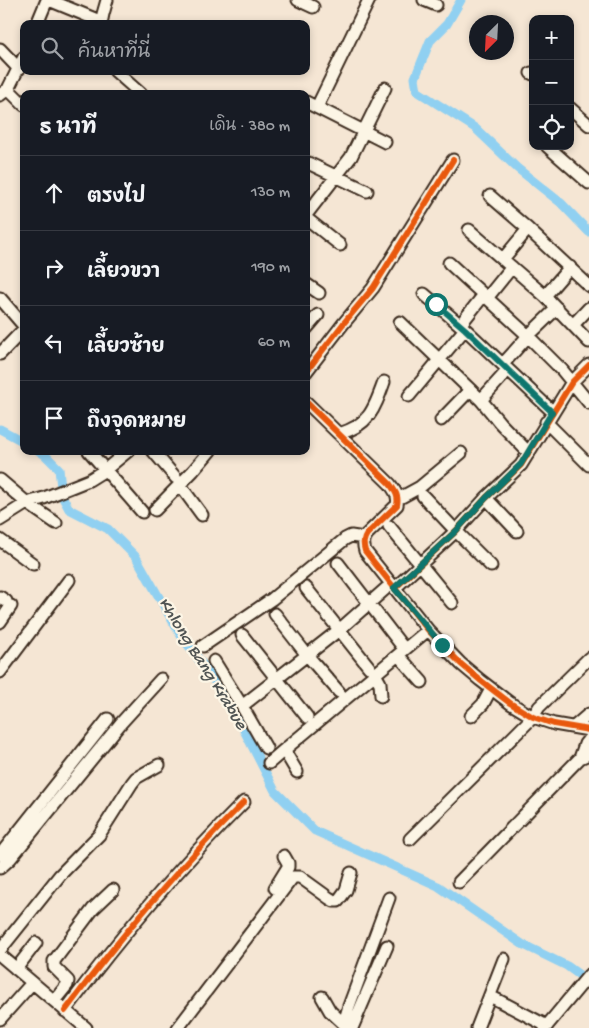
<!DOCTYPE html>
<html lang="th">
<head>
<meta charset="utf-8">
<style>
	:root { --surface:#171b24; --page:#20242c; --text:#f1f3f6; --muted:#9ea1a6; --line:#363941 }
	body { margin:0; font-family:"Gochi Hand","Playpen Sans Thai",sans-serif; background:var(--page); color:var(--text) }
	.controls { position:absolute; right:15px; top:15px; display:grid; overflow:hidden; border-radius:10px; box-shadow:0 2px 8px #0003 }
	.controls button { width:45px; height:45px; display:grid; place-items:center; padding:0; border:0; border-bottom:1px solid var(--line); background:var(--surface); color:var(--text); font:25px sans-serif }
	.compass { position:absolute; left:469px; top:15px; width:45px; height:45px; border-radius:50%; background:var(--surface); box-shadow:0 2px 8px #0003; rotate:204deg }
	.stop { position:absolute; width:15px; height:15px; margin:-11px; border:4px solid #0f766e; border-radius:50%; background:#fff }
	.stop.end { background:#0f766e; border-color:#fff; box-shadow:0 1px 5px #0008 }
	.list { margin:0; padding:0; list-style:none }
	h2 { display:flex; justify-content:space-between; align-items:center; height:65px; margin:0; padding:0 20px; font-size:21px }
	h2 small { font-size:16px; font-weight:400; color:var(--muted) }
	.list li { display:grid; grid-template-columns:32px 1fr auto; gap:15px; align-items:center; box-sizing:border-box; height:75px; padding:0 20px; border-top:1px solid var(--line) }
	.list b { display:block; font-size:19px; white-space:nowrap }
	.list em { font-size:16px; font-style:normal; color:var(--muted) }
	.icon { flex:none; width:28px; height:28px; fill:none; stroke:currentColor; stroke-width:2; stroke-linecap:round; stroke-linejoin:round }
	.map { position:relative; flex:none; width:589px; height:1028px; overflow:hidden }
	.search { position:absolute; background:var(--surface); box-shadow:0 2px 8px #0003; left:20px; top:20px; width:290px; height:55px; display:flex; align-items:center; gap:12px; box-sizing:border-box; padding:0 18px; border-radius:10px; color:var(--muted); font-size:19px }
	.panel { position:absolute; background:var(--surface); box-shadow:0 2px 8px #0003; left:20px; top:90px; width:290px; height:365px; border-radius:10px }
	.map>svg:first-child { display:block }
</style>
</head>
<body>
<div class="map">
<svg width="589" height="1028" viewBox="0 0 589 1028">
	<rect width="100%" height="100%" fill="#f5e6d4"/>
	<filter id="ink" filterUnits="userSpaceOnUse"><feTurbulence type="fractalNoise" baseFrequency=".02" numOctaves="2"/><feDisplacementMap in="SourceGraphic" scale="10" xChannelSelector="R" yChannelSelector="G"/><feConvolveMatrix kernelMatrix="1 2 1 2 8 2 1 2 1" color-interpolation-filters="sRGB"/></filter>
	<g filter="url(#ink)">
		<g fill="none" stroke-linecap="round" stroke-linejoin="round">
			<path stroke="#90d0f1" stroke-width="9" d="M461,0l-14,24 -17,17 -15,37 2,13 58,37 42,40 44,35 28,29
				M0,429l24,13
				M39,451l6,4 14,14 3,27 7,13 39,20 28,28 44,77 49,67 46,90 40,40 123,55 84,58 45,22 22,16"/>
			<defs>
				<path id="minor" d="M49,0l46,19
					M298,0l15,7
					M424,0l12,5
					M37,24l10,-24
					M101,24l2,-10 4,-14
					M0,49l19,20
					M115,71l26,23
					M531,73l2,1
					M8,89l16,16
					M0,95l8,-6 16,-32
					M306,102l79,40
					M317,107l52,-107
					M570,108l19,17
					M547,146l42,37
					M306,162l61,29
					M490,196l38,33 61,57
					M306,215l45,-58 34,-69
					M306,218l34,27
					M469,230l76,66 44,46
					M503,259l25,-30
					M449,263l75,69 38,38 27,33
					M306,284l13,9
					M424,294l41,35 88,83
					M545,296l25,-29
					M0,298l24,28
					M487,298l25,-31
					M400,322l81,78 19,23 29,30
					M460,325l23,-29
					M573,325l16,-17
					M306,329l12,-14
					M0,354l24,-25
					M503,364l25,-28 29,-28
					M306,372l37,-48 30,-36 80,-128
					M409,396l56,-67
					M481,400l27,-30
					M306,402l84,82c5,7 9,12 7,21l-30,29c-4,6 -4,10 -2,17l63,79 33,34 19,16 30,23 23,14 21,7 35,6
					M441,420l29,-30
					M546,422l43,43
					M339,434c30,-9 35,-24 45,-52
					M89,451l53,61
					M153,451l23,27
					M0,480l27,23 29,20
					M180,485l22,30
					M423,496l33,35 35,35
					M486,498l31,33
					M398,499l22,-12 41,-34
					M155,510l38,-39 17,-20
					M0,520l27,-17 17,-5 45,-18 16,-10 23,-19
					M389,526l63,77
					M0,540l33,24
					M338,563l64,83
					M306,588l63,79
					M395,588l61,-57 30,-33 35,-33 51,-83 17,-17
					M0,597l6,4
					M275,614l32,41 32,37
					M0,622l11,-16
					M242,635l65,82
					M203,646l69,-47 73,-60 6,-3 13,2
					M398,655l24,27
					M214,661l28,45 24,42
					M0,672l69,-92
					M375,674l5,9 1,13
					M242,706l97,-76 52,-46
					M471,716l12,-12 8,-15
					M574,727l15,-13
					M580,758l5,-14 4,-5
					M269,763l15,-13
					M297,772l-13,-22 144,-120
					M410,839l108,-107 15,-15 6,-10 50,-49
					M0,855l108,-136
					M0,868l10,-9 111,-136 40,-44
					M459,882l121,-124 9,-4
					M275,888l13,-21v-4l-4,-7
					M0,950l60,-75 39,-40 33,-52 4,-5 23,-13
					M0,955l86,73
					M16,969l20,-26
					M490,996l57,30
					M322,997l8,14 14,13
					M54,1001l13,-16 1,-4 -14,-14v-6l39,-52 20,-19
					M65,1011c55,-74 114,-144 179,-209
					M0,1019l32,-36
					M178,1028l115,-151h7l29,21 5,3h4l8,-11 5,-17
					M345,1028l1,-12 3,-10 40,-108
					M352,1028l35,-82
					M477,1028l27,-69
					M545,1028l44,-53"/>
			</defs>
			<use href="#minor" stroke="#3b2a1e" stroke-width="15"/>
			<use href="#minor" stroke="#fcf5e5" stroke-width="11"/>
			<defs>
				<path id="cycleway" d="M306,372l37,-48 30,-36 80,-128
					M306,402l84,82c5,7 9,12 7,21l-30,29c-4,6 -4,10 -2,17l63,79 33,34 19,16 30,23 23,14 21,7 35,6
					M395,588l61,-57 30,-33 35,-33 51,-83 17,-17
					M65,1011c55,-74 114,-144 179,-209"/>
			</defs>
			<use href="#cycleway" stroke="#fcf5e5" stroke-width="9"/>
			<use href="#cycleway" stroke="#e8590c" stroke-width="6"/>
		</g>
	</g>
	<g fill="none" stroke-linecap="round" stroke-linejoin="round" filter="url(#ink)">
		<path stroke="#0f766e" stroke-width="6" d="M436,304l29,25 87,83 -31,52 -35,34 -30,33 -62,57 48,57"/>
	</g>
	<g text-anchor="middle" dominant-baseline="central" stroke-width="4.5" stroke-linejoin="round" paint-order="stroke">
		<g font-size="18" font-style="italic" fill="#505453" stroke="#fcf5e5">
			<text transform="translate(202 664) rotate(58)">Khlong Bang Krabue</text>
		</g>
	</g>
</svg>
<div class="controls">
<button>+</button>
<button>−</button>
<button><svg class="icon" aria-label="locate" viewBox="0 0 24 24"><circle cx="12" cy="12" r="6"/><path d="M12 2v4M12 18v4M2 12h4M18 12h4"/></svg></button>
</div>
<svg class="compass" viewBox="-18 -18 36 36"><path d="M0-13l5 13h-10z" fill="#e53935"/><path d="M0 13l5-13h-10z" fill="#9ea1a6"/></svg>
<div class="stop" style="left:436px;top:304px"></div>
<div class="stop end" style="left:442px;top:645px"></div>
<div class="search"><svg class="icon" aria-label="search" viewBox="0 0 24 24"><circle cx="10" cy="10" r="6"/><path d="M15 15l6 6"/></svg>ค้นหาที่นี่</div>
<section class="panel">
<h2>5 นาที<small>เดิน · 380 m</small></h2>
<ul class="list">
<li><svg class="icon" aria-label="ahead" viewBox="0 0 24 24"><path d="M12 20V5M6 11l6-6 6 6"/></svg><div><b>ตรงไป</b></div><em>130 m</em></li>
<li><svg class="icon" aria-label="right" viewBox="0 0 24 24"><path d="M7 20v-9h11M14 6l5 5-5 5"/></svg><div><b>เลี้ยวขวา</b></div><em>190 m</em></li>
<li><svg class="icon" aria-label="left" viewBox="0 0 24 24"><path d="M17 20v-9H6M10 6l-5 5 5 5"/></svg><div><b>เลี้ยวซ้าย</b></div><em>60 m</em></li>
<li><svg class="icon" aria-label="arrive" viewBox="0 0 24 24"><path d="M6 21V4h12l-3 4 3 4H6"/></svg><div><b>ถึงจุดหมาย</b></div></li>
</ul>
</section>
</div>
</body>
</html>
